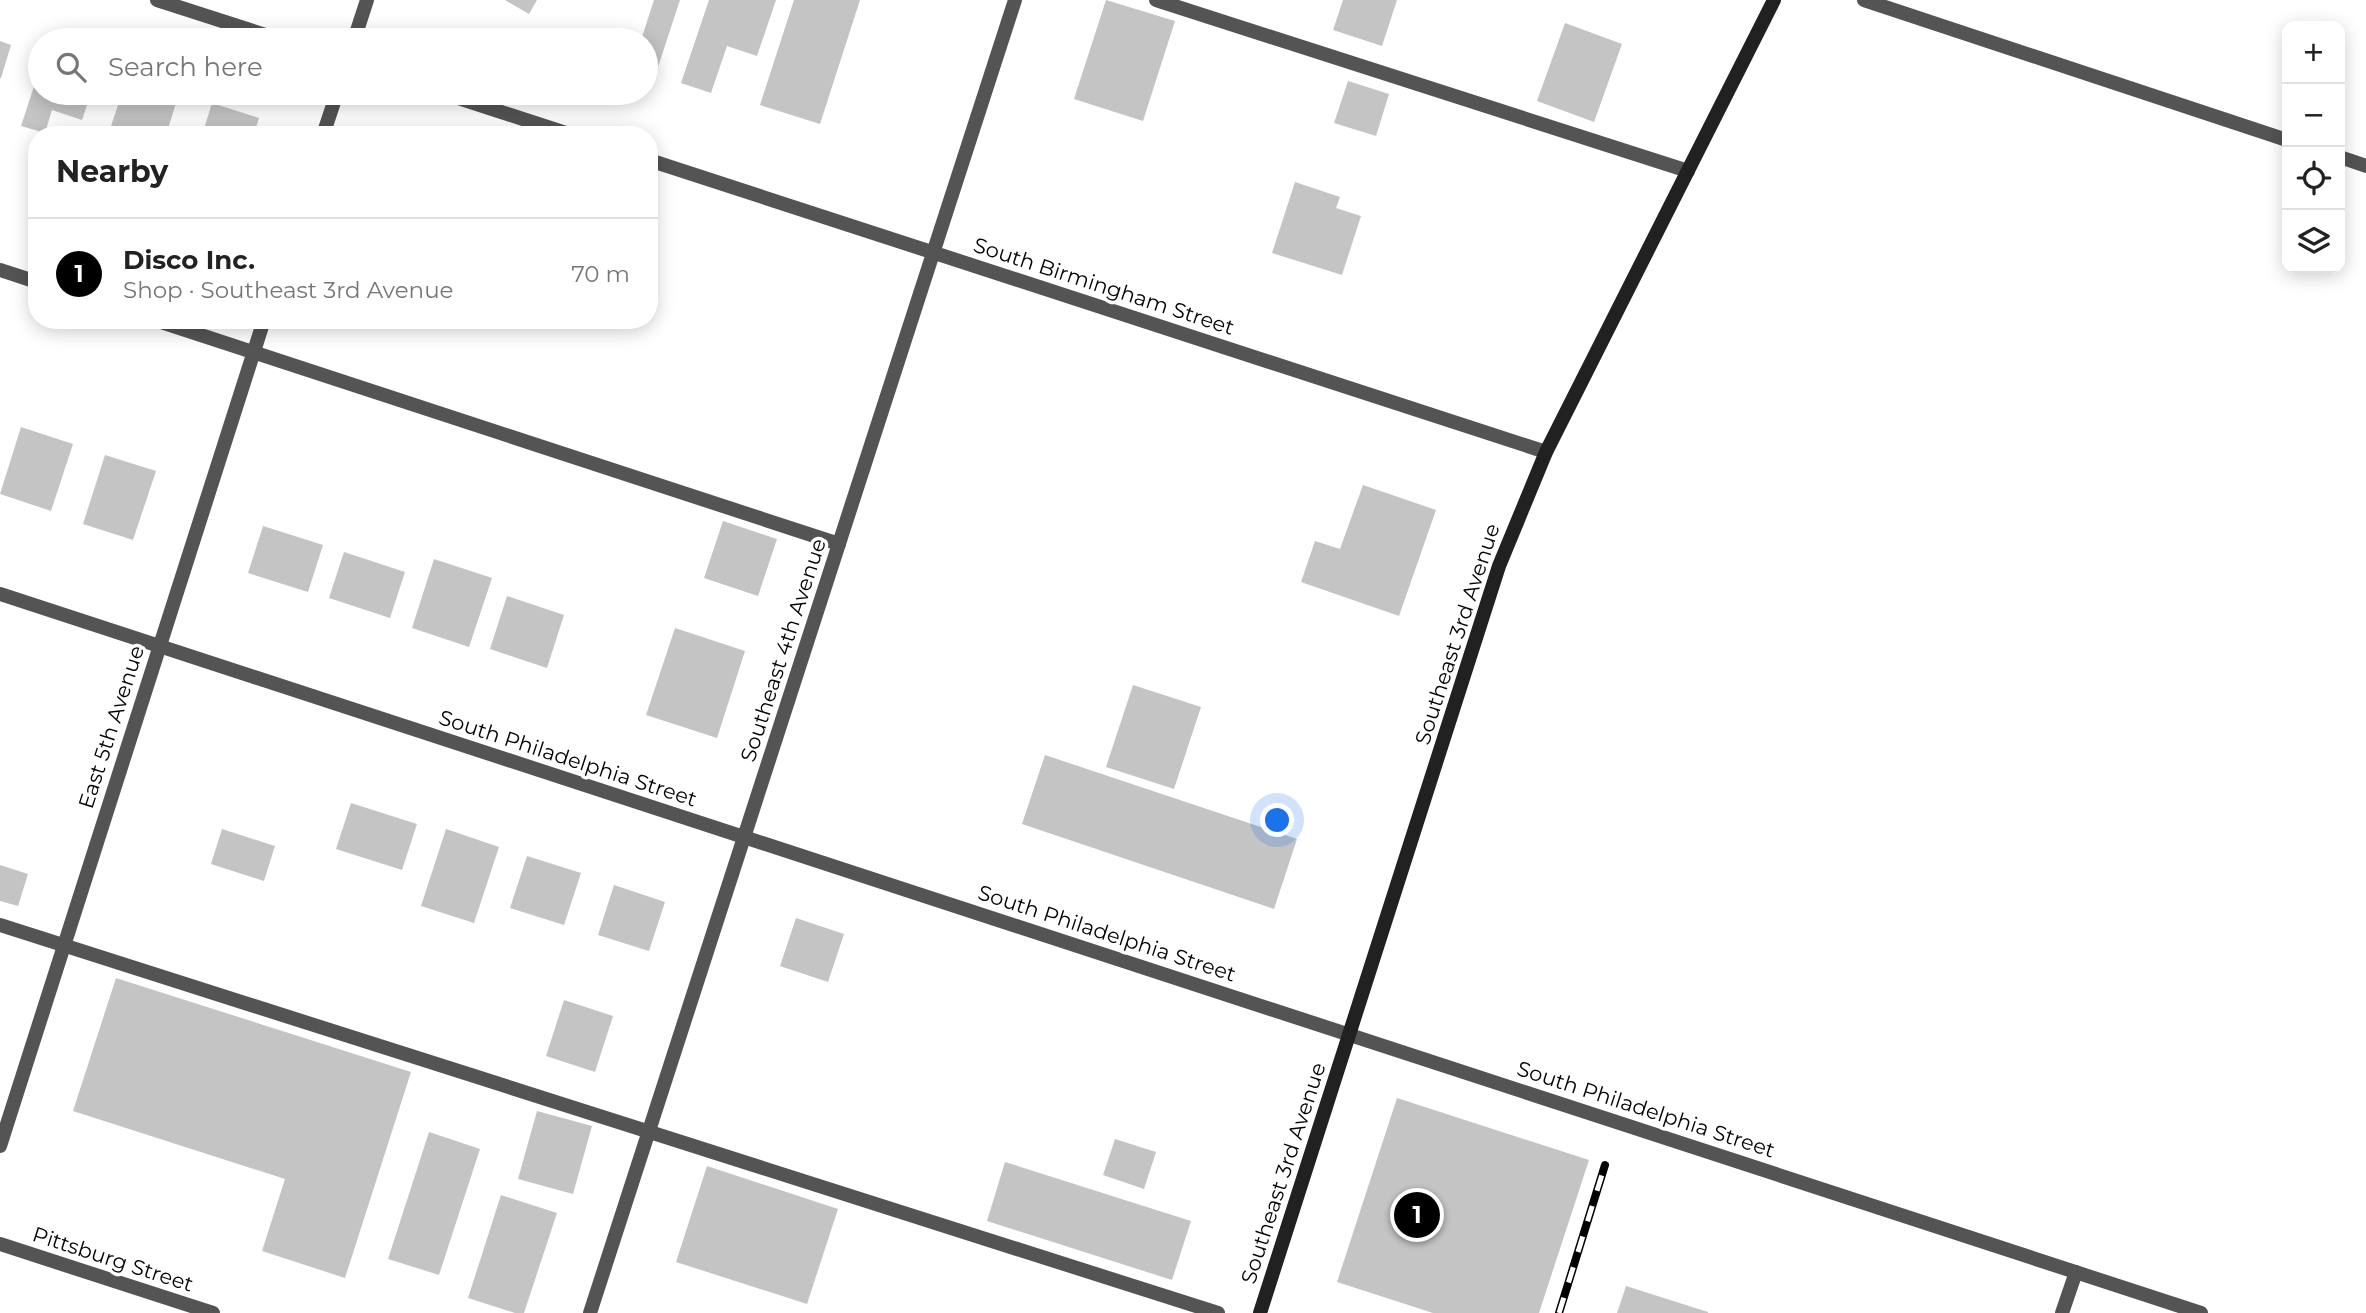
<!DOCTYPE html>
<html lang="en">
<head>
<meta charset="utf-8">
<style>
	:root { --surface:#fff; --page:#f6f6f6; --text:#222; --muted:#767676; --line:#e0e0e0; --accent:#000 }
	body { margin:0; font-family:Montserrat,sans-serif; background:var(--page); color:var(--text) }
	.controls { position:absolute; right:21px; top:21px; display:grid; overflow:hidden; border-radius:14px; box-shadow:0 4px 18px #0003 }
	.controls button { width:63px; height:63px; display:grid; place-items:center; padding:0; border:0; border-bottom:2px solid var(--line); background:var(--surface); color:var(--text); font:35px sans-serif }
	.you { position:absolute; left:1278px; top:821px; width:24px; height:24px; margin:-18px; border:5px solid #fff; border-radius:50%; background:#1a73e8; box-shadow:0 0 0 10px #1a73e833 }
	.badge { display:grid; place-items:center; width:46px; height:46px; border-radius:50%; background:var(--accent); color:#fff; font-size:23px; font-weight:700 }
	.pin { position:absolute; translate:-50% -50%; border:4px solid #fff; box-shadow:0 2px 7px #0006 }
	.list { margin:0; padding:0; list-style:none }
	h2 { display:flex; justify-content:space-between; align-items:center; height:91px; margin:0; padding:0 28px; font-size:30px }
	h2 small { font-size:23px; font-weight:400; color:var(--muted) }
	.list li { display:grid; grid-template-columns:46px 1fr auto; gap:21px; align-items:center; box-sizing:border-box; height:112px; padding:0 28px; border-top:2px solid var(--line) }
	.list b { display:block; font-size:26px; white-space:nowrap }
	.list p { margin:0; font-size:23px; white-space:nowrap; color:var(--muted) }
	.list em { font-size:23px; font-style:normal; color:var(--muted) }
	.icon { flex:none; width:38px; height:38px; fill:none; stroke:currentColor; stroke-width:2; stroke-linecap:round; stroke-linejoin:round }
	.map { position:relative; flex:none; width:2366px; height:1313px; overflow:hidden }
	.search { position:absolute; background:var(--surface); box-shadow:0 4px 18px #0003; left:28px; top:28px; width:630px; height:77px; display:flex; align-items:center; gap:18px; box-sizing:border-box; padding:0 24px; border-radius:38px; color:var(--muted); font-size:26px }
	.panel { position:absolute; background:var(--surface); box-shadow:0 4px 18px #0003; left:28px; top:126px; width:630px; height:203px; border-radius:28px }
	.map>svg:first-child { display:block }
</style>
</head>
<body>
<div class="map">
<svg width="2366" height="1313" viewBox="0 0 2366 1313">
	<rect width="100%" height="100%" fill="#fff"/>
	<path fill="#c4c4c4" d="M505,0h32l-8,14z
		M654,0h26l-23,70 -11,-3v-27h-5z
		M709,0h67l-19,56 -30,-10 -16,47 -30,-10z
		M794,0h66l-40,124 -60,-19z
		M1106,0l69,21 -32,100 -69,-22z
		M1343,0h54l-15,46 -49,-16z
		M1565,23l57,21 -28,78 -57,-21z
		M0,41l11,4 -10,33h-1z
		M40,68v25h51l-9,27 -30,-10 -7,23 -24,-7z
		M1348,81l41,13 -13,42 -42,-13z
		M122,93h33l22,7 -11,35h-29l-26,-9z
		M212,103l47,15 -5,17h-52z
		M1295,182l45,15 -4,11 25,8 -19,59 -70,-22z
		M21,427l52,17 -22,67 -51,-17z
		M105,455l51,16 -23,69 -50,-16z
		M1363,485l73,25 -37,106 -98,-34 14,-41 25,8z
		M723,521l54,18 -19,57 -54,-18z
		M263,526l60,19 -15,47 -60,-19z
		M344,552l61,20 -15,46 -61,-20z
		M434,559l58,19 -23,69 -57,-19z
		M507,596l57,19 -17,53 -57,-19z
		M675,628l70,23 -28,87 -71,-23z
		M1133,685l68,22 -27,82 -68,-22z
		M1045,755l252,84 -23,70 -252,-85z
		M351,803l66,21 -15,46 -66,-21z
		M222,829l53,17 -11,35 -53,-17z
		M446,829l53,18 -25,76 -53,-17z
		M527,856l54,17 -17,52 -54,-17z
		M0,865l28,9 -10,32 -18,-5z
		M614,885l51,17 -16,49 -51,-16z
		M796,918l48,16 -16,48 -48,-16z
		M116,978l295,94 -66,206 -83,-27 23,-72 -212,-68z
		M564,1000l49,16 -18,56 -49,-16z
		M1397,1098l192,62 -50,153h-106l-96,-31z
		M537,1111l55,15 -19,68 -55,-15z
		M429,1132l51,17 -41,126 -51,-16z
		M1115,1139l41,13 -12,37 -41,-14z
		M1005,1162l186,59 -19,59 -185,-59z
		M707,1166l131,43 -31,95 -131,-42z
		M501,1195l56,18 -33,100h-9l-47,-15z
		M1626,1286l82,26v1h-91z"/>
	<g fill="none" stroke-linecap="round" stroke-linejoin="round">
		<path stroke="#545454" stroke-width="14" d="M1156,0l532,171
			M1864,0l423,140
			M2340,157l26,9
			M0,270l37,12
			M155,320l684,224
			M0,925l1218,388
			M2062,1313l14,-41"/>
		<path stroke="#545454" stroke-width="14" d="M157,0l124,40
			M354,40l13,-40
			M443,93l129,42
			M323,135l14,-42
			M649,160l897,292
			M0,594l2201,719
			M0,1146l264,-826
			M0,1244l213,69
			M590,1313l425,-1313"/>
		<path stroke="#212121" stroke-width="14" d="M1260,1313l239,-747 47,-114 228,-452"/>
		<defs>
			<path id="rail" d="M1559,1313l46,-148"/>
		</defs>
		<use href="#rail" stroke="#000" stroke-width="8"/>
		<use href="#rail" stroke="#fff" stroke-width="5" stroke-dasharray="16" stroke-linecap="butt"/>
	</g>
	<g text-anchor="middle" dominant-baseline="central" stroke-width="7" stroke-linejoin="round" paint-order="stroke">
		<g font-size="21" fill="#000" stroke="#fff">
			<text transform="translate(1104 286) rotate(18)">South Birmingham Street</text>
			<text transform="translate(1457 634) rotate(-72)">Southeast 3rd Avenue</text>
			<text transform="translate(783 650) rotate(-72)">Southeast 4th Avenue</text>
			<text transform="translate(111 727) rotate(-72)">East 5th Avenue</text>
			<text transform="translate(568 758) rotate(18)">South Philadelphia Street</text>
			<text transform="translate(1107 933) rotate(18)">South Philadelphia Street</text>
			<text transform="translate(1646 1109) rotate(18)">South Philadelphia Street</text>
			<text transform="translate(1283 1173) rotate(-72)">Southeast 3rd Avenue</text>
			<text transform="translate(113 1259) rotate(18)">Pittsburg Street</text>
		</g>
	</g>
</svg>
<div class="controls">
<button>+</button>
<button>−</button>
<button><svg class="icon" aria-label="locate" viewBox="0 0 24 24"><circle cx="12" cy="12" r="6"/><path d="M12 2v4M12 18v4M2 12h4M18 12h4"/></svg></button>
<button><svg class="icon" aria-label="layers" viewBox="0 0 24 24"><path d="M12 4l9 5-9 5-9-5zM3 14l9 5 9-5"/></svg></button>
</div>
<div class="you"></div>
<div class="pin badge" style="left:1417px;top:1215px">1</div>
<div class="search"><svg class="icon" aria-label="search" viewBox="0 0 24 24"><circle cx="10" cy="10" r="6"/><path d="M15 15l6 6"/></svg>Search here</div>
<section class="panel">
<h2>Nearby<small></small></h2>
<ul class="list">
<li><span class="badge">1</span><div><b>Disco Inc.</b><p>Shop · Southeast 3rd Avenue</p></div><em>70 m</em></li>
</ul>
</section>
</div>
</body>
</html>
